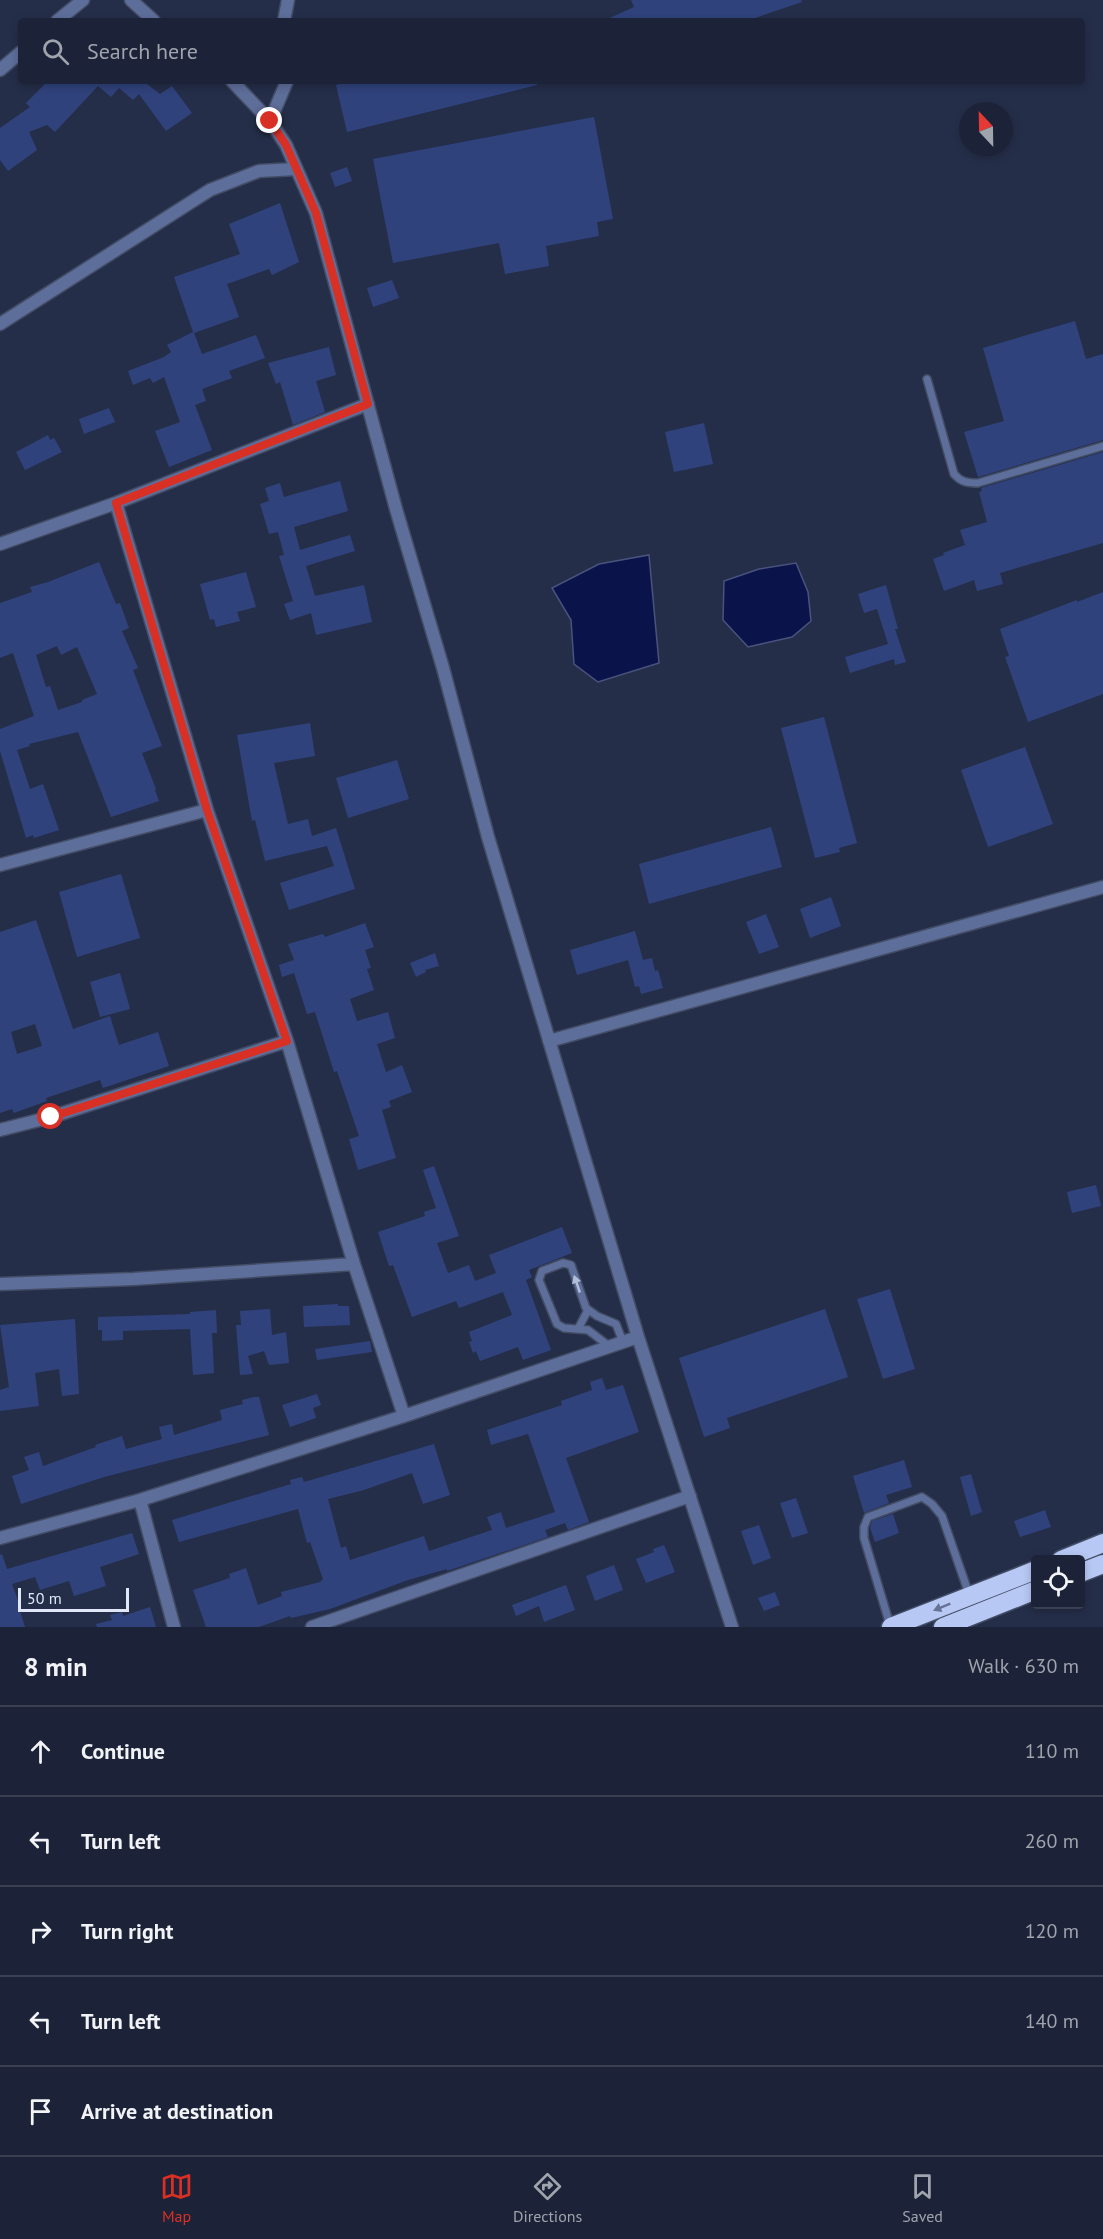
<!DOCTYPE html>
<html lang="en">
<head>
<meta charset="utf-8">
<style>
	:root { --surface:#1c2237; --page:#252a3f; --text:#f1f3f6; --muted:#a0a4ad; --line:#3a3f52; --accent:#d93025 }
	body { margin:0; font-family:"PT Sans",sans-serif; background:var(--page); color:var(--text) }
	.controls { position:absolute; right:18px; bottom:18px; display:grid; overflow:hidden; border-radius:6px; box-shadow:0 3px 9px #0003 }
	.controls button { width:54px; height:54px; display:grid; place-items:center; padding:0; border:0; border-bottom:2px solid var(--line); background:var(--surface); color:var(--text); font:30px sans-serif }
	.compass { position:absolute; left:959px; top:102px; width:54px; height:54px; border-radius:50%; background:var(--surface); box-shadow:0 3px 9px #0003; rotate:338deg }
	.scale { position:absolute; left:18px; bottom:15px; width:111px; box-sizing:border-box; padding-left:6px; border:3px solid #e0e7f9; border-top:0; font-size:16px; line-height:21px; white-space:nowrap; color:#e0e7f9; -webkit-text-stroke:4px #252e49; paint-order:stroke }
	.stop { position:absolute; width:18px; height:18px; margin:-14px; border:4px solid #d93025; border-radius:50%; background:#fff }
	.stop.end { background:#d93025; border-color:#fff; box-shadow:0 2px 6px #0008 }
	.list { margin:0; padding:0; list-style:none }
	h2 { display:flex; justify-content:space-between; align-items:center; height:78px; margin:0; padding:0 24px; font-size:26px }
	h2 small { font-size:20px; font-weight:400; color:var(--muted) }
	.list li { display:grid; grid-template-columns:39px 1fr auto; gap:18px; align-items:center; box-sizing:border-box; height:90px; padding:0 24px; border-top:2px solid var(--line) }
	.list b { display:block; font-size:22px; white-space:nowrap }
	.list em { font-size:20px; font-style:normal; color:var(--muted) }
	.icon { flex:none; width:33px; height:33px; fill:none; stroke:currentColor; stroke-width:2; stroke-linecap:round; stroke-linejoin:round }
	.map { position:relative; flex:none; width:1103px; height:1627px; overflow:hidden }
	.search { position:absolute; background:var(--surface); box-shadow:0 3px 9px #0003; left:18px; right:18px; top:18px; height:66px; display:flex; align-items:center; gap:15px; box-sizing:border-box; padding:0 21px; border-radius:6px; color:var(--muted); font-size:22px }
	.sheet { height:528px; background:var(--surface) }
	nav { display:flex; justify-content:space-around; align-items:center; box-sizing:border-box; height:84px; border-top:2px solid var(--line); background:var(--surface); font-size:16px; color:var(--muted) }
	nav a { display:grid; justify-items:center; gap:3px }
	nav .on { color:var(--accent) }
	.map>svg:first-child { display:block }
</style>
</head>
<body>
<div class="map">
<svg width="1103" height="1627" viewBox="0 0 1103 1627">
	<rect width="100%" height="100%" fill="#252e49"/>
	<path fill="#0a144a" stroke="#4a537e" stroke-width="1.5" d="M649,555l10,108 -61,19 -24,-18 -3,-44 -19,-32 47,-24z
		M796,563l12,29 3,29 -19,16 -44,10 -25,-27 1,-39 35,-12z"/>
	<path fill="#30427c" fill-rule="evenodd" d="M631,0h170l1,2 -56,19h-143l31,-14z
		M48,81h102l-3,3 13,10 12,-8 20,27 -26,18 -27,-37 -6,6 -14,-12 -8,9 -13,-11 -43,46 -8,-7 -18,7 8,18 -29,21 -8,-11v-32l30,-21 -4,-4z
		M352,81h184l1,4 -190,47 -11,-47z
		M594,117l19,102 -16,3 2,14 -53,10 3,20 -44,8 -6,-31 -106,20 -20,-104z
		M347,167l5,14 -17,6 -5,-14z
		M280,203l19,59 -27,13 -3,-6 -42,15 12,33 -45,16 8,21 54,-19 9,23 -36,13 3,7 -30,11 4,12 -11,4 17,45 -43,17 -14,-36 25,-9 -16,-45 -11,6 -3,-5 -17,7 -5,-14 36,-14 7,-5 -4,-7 26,-13 -19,-55 66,-23 -11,-30z
		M392,280l7,18 -26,9 -6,-19z
		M1075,321l11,38 17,-5v86l-125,37 -14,-45 40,-11 -21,-73z
		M329,347l7,28 -20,6 9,31 -32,13 -13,-43 -4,2 -8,-21z
		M109,408l6,14 -31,12 -5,-15z
		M704,423l9,41 -39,8 -9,-40z
		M48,435l2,5 4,-2 8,14 -37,18 -9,-18z
		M1103,452v91l-103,30 3,11 -26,7 -3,-11 -30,11 -11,-32 11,-4 -1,-2 22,-8 -5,-15 27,-8 -8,-30 3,-1 -1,-3z
		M340,481l8,30 -54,16 6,23 50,-15 5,16 -49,15 9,30 49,-11 8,37 -56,13 -5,-22 -21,7 -6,-16 9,-3 -14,-45 5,-1 -6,-23 -9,2 -9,-30 9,-3 -4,-13 15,-5 4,14z
		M99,562l17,42 4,-1 9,25 -7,3 16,37 -5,2 29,76 -20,7 14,36 -1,1 4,11 -48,16 -33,-85 -49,12 1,2 -13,4 13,39 13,-5 16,46 -25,8 -1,-3 -7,3 -26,-87v-22l34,-13 -21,-63 -13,5v-55l32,-11 -2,-5 18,-5zM57,646l4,9 16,-8 20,47 -15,6v2l-24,8 -8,-24 -4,1 -10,-32z
		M246,572l10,35 -19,5 3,9 -24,6 -2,-8 -4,1 -10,-36z
		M886,585l12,44h-3l11,33 -11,3 -1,-6 -44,14 -5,-16 43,-13 -11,-35 -13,4 -6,-19z
		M1103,592v102l-75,28 -23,-65 4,-1 -9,-27 77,-29v2z
		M824,717l33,126 -18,5 1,4 -25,6 -34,-130z
		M310,723l5,33 -41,7 14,61 20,-5 4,17 24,-8 19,61 -66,21 -9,-27 54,-17 -7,-20 -62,15 -10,-41 -3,1 -15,-86z
		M1025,747l28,77 -65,23 -27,-77z
		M397,760l12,39 -61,19 -12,-40z
		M771,827l11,40 -133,37 -10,-40z
		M121,874l19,64 -63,19 -18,-65z
		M831,897l10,29 -31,12 -10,-29z
		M766,914l13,33 -20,7 -13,-32z
		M36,920l37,109 37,-13 9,29 39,-13 11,34 -66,22 -3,-8 -54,18 1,3 -33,12 -2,-4 -12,4v-181zM35,1024l7,22 -25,8 -6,-22z
		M365,923l9,24 -9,3 6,18 -4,1 7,21 -24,9 7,22 31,-9 7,26 -18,6 9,28 16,-7 10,27 -23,9 2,6 -9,3 14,48 -38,12 -9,-31 10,-3 -22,-65 -3,1 -19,-60 -8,2 -13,-41 -12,4 -3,-12 15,-5 -6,-16 35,-10 2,3z
		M635,931l8,29 9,-2 3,13 3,-1 5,18 -22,6 -2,-8 -4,1 -7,-27 -51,15 -7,-25z
		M435,953l4,13 -14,4 1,2 -10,5 -6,-14z
		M120,973l10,36 -30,8 -10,-35z
		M434,1166l25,70 -22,7 11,30 21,-8 6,16 21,-8 -7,-18 73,-28 10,26 -43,17 3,7 -6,3 25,70 -28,10 -5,-13 -38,14 -4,-10 -3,2 -4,-11 3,-1 -3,-9 43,-17 -9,-23 -44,16 -3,-7 -44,16 -19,-52 -4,1 -11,-34 47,-16 -1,-4 12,-4 -13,-38z
		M1096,1185l5,21 -29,7 -5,-21z
		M890,1289l25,80 -32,10 -26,-80z
		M338,1304v2h11l1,19 -46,2 -1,-21z
		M270,1309l2,26 14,-3 3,31 -20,2 -5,-14 -16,5 5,18 -13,1 -4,-50h5l-1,-14z
		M825,1309l23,68 -121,41 3,10 -26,9 -25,-79z
		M216,1310l1,23h-5l2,40 -21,2 -3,-46 -67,2v9l-21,1v-11h-4v-13l92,-3v-2z
		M75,1319l4,75 -17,2 -3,-27 -24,4 4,33 -39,5v-21l9,-3 -9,-62z
		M370,1341l2,11 -55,8 -2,-11z
		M602,1378l4,12 17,-5 16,47 -73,26 23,64 -21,8 -3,-7 -20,7 3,7 -101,34v-2l-39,11 -78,29 -39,9 -1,-2 -31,11h-53l-13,-37 37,-12 -1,-4 17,-6 12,37 24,-9 -1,-4 39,-10 3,-3 -13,-37 -3,1 -9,-34 -119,33 -7,-22 119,-36 -1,-4 12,-3 2,5 130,-38 16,51 -27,9 -11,-31 -48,17 -36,9 13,49 5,-2 4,14 74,-24 5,15 63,-21 -5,-13 14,-5 5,16 49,-16 -27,-78 -37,11 -4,-15 75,-25 -1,-4 31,-11 -2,-8z
		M317,1394l4,11 -8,3 3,10 -26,9 -8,-22z
		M254,1397h5l10,38 -165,42 -83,27 -9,-28 17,-6 -5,-13 15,-5 4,14 53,-19 -1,-2 27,-9 4,13 36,-10 -3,-12 13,-3 2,11 48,-15 -2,-10 23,-6 -1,-4z
		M904,1460l8,27 -26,8 3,8 -25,10 -11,-37z
		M971,1474l11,38 -11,4 -11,-39z
		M796,1498l12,35 -16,5 -12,-35z
		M1045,1510l6,17 -31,10 -6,-16z
		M893,1514l6,19 -24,9 -5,-14 2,-7z
		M759,1525l12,33 -18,7 -12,-34z
		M132,1533l7,21 -39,13 6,19 -32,10 -5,-15 -29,9 -5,-13 -23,7 10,27h-2l5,16h-25v-72l2,-1 5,15z
		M664,1545l11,27 -29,11 -10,-24 18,-7 -1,-3z
		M614,1565l9,25 -28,11 -9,-25z
		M566,1585l9,25 -31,12 -5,-16 -23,10 -4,-11z
		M775,1592l5,13 -16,6 -6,-13z
		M150,1607l6,20h-59l-1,-3 16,-4 -2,-5 12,-3 1,4z"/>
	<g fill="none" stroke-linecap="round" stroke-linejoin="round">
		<defs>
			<path id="lane" d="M927,379l27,95c7,8 13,9 24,9l125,-37
				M578,1329l10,-19
				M609,1346l-21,-16 -24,-2 -7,-4 -18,-44 3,-9 21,-8 8,2 15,43 11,8 19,8 7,18
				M890,1625l-26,-87v-11l4,-10 54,-20 10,7 10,12 27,78"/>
			<path id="street" d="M131,0l23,21
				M57,21l26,-21
				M284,21l4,-21
				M0,70l21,-18
				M232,81l38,40 16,24 30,68 80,296 47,159 45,169 28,93 122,407 94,290
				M270,121l17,-40
				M0,324l210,-134 49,-19 37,-2
				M116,503l91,307 80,231 67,223 50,152
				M0,544l116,-41 252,-99
				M0,865l207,-55
				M549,1041l554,-154
				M0,1130l51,-13 236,-76
				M0,1284l133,-5 221,-15
				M140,1500l34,127
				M0,1538l140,-38 264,-84 234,-79
				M312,1627l378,-131"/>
			<path id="highway" d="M1061,1560l42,-17
				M1080,1573l23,-9
				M891,1627l145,-57
				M943,1627l93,-37"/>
		</defs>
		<use href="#lane" stroke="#434c65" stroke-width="10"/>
		<use href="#street" stroke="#434c65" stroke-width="15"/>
		<use href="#highway" stroke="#434c65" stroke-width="21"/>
		<use href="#lane" stroke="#5e6e9a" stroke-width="7"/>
		<use href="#street" stroke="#5e6e9a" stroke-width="12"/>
		<use href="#highway" stroke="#b7c8f4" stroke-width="18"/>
	</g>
	<defs><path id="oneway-solid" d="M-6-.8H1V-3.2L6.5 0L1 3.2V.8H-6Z" transform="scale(1.5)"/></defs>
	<use fill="#b2bdd8" href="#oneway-solid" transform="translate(577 1284) rotate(-109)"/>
	<use fill="#677396" href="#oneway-solid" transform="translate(942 1607) rotate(158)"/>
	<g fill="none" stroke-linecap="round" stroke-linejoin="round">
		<path stroke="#d93025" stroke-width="8" d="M51,1117l236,-76 -80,-231 -91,-307 252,-99 -52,-191 -30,-68 -16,-24"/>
	</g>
</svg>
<div class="controls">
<button><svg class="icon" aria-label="locate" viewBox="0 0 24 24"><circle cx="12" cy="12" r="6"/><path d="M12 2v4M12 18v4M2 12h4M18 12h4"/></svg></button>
</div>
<svg class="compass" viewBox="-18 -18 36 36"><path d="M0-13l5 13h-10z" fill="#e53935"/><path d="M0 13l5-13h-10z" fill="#a0a4ad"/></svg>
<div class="scale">50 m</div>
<div class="stop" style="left:51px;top:1117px"></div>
<div class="stop end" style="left:270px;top:121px"></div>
<div class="search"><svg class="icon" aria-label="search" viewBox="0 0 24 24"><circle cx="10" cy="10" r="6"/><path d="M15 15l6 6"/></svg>Search here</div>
</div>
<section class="sheet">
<h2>8 min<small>Walk · 630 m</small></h2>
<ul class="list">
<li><svg class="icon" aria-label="ahead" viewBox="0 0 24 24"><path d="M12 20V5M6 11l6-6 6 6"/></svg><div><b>Continue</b></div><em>110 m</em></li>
<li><svg class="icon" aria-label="left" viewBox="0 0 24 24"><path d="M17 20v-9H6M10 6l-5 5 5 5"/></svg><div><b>Turn left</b></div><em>260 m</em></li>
<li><svg class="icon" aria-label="right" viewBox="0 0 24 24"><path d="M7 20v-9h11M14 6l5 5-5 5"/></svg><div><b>Turn right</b></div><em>120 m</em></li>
<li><svg class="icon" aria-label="left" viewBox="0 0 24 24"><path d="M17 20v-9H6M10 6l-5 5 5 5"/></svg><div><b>Turn left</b></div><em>140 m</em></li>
<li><svg class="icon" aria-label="arrive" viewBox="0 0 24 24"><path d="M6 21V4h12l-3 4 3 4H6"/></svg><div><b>Arrive at destination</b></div></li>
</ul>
</section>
<nav>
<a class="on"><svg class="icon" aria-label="map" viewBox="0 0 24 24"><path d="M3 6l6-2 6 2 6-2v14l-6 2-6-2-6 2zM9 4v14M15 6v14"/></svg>Map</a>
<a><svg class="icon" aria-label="directions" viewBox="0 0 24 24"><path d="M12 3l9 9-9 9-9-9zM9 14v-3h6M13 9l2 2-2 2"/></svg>Directions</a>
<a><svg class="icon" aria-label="saved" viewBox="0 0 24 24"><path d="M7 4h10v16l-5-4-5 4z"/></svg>Saved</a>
</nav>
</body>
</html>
